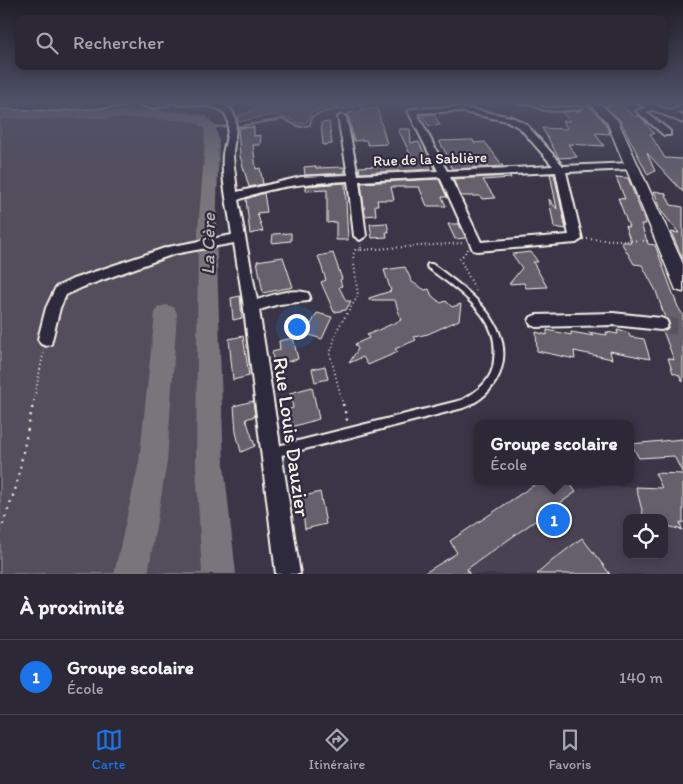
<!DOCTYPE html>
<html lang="fr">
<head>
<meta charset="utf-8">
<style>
	:root { --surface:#2c2835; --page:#383441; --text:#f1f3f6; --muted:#a6a6ad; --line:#484450; --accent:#1a73e8 }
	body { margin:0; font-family:Itim,sans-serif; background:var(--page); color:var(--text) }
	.controls { position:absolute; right:15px; bottom:15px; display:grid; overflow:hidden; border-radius:10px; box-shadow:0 2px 8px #0003 }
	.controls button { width:45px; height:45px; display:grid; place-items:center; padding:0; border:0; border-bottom:1px solid var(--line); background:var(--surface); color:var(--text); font:25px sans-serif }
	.you { position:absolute; left:296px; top:326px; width:18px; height:18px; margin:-12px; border:4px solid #fff; border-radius:50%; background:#1a73e8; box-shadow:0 0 0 8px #1a73e833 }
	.badge { display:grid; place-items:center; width:32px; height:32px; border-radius:50%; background:var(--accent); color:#fff; font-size:16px; font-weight:700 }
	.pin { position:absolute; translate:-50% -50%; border:2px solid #fff; box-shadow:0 1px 5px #0006 }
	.popup { position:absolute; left:474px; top:420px; width:160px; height:65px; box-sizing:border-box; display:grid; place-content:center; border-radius:10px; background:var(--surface); filter:drop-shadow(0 1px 4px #0005); font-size:16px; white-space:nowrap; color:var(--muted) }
	.popup b { font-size:19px; color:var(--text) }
	.popup::after { content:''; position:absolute; left:50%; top:100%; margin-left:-10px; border:10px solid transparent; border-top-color:var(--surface) }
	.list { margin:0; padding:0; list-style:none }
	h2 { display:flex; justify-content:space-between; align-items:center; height:65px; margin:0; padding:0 20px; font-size:21px }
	h2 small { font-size:16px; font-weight:400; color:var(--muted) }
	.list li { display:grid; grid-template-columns:32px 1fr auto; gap:15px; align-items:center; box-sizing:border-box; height:75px; padding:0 20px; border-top:1px solid var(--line) }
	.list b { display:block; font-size:19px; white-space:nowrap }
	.list p { margin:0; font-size:16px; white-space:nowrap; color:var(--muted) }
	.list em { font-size:16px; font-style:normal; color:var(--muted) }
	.icon { flex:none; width:28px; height:28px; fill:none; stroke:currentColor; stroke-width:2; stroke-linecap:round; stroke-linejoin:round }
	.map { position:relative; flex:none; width:683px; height:574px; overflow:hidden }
	.search { position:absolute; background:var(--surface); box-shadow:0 2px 8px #0003; left:15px; right:15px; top:15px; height:55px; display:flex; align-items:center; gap:12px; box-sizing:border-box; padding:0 18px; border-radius:10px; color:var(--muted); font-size:19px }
	.sheet { height:140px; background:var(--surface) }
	nav { display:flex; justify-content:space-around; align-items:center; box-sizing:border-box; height:70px; border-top:1px solid var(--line); background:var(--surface); font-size:14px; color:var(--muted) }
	nav a { display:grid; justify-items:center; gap:2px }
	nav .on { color:var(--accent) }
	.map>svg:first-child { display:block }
</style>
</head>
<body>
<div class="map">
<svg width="683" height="574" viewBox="0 0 683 574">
	<rect width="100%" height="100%" fill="#3b3647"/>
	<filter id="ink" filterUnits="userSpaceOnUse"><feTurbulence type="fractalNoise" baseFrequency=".02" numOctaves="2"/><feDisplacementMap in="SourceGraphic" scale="10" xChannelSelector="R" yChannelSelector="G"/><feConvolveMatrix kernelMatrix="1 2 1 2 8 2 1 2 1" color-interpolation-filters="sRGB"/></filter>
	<g filter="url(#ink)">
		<path fill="#484352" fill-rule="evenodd" d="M540,481h28l8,11 3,-3 21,-3 83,3v85h-260l34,-21 -7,-12zM627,518h37v37h-37z"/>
		<path fill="#534e5c" stroke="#a4a0a2" d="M271,102h98l-37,5 -21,5 -4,10 -7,2c-23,-14 -37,-7 -61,-2l-1,-6 15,-5z
			M141,115l45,1 21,13 1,25 -4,97 6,323h-210v-458z"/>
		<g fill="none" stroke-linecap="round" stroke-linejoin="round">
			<path stroke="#aaa6a7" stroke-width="2" d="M210,127l31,-1 42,-7 17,8 10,-2 2,-9 16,-5 51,-9"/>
			<path fill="#78747b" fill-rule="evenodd" d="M150,110l36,2 20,4 10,11 3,15 -3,89 8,234 12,109h-34l-6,-109 2,-234 7,-89 -1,-14 -6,-6 -48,-4 -150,1v-8z
				M166,305l8,2 3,6 -10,149 -19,112h-34l25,-112 16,-149 3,-6z"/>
		</g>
		<path fill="#65616c" stroke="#f4f1e8" d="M621,105l13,11h5l4,3 11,15h-4l15,24 18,1v33l-36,-39 8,18 -7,4 -28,-55 -15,-14z
			M582,106h7l16,17 5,11 -15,-1 9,13 -36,-2 9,13 -18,1 -17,-30 26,1 -6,-8h8l-9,-9 19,-1 3,-2z
			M377,108l10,36 -19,1 -2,-5 -12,1 -6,-28 15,-2 -1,-2z
			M433,114l2,2 5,9 -11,1 -7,-11z
			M329,122l3,22 -9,1 -2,-22z
			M254,127v9l7,-1 -1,10h-7l3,24 4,-1 3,16 -14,3 -9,-31 -2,-28z
			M398,129h12l1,14 8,-1 12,27 -71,4 -1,-6 56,-3z
			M473,140l1,3 11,-1 18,24 -51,3 -4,-9h2l-11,-19z
			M315,166l1,2 28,-1 1,6 -40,2 -1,-8z
			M550,174h4l12,55 -12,-2 -5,-28 8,10z
			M510,176l1,2 -28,2 12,18 -13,1 -2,-3h-19l-8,-17z
			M616,177l12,1 18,46h-5l7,20 7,1 23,62 5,8v67l-4,-7 -6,-2 -5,-15 6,2 -11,-29 5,-2 2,-6 -5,-5 -9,-27 -14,-26 -8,-1 -13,-22h10l-6,-16 4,1 -11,-29 7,1z
			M439,179l8,18h-5l4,9h-19l-8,-19h-28l3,13h-17l1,5h-3l1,10 -11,1 -4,-33z
			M345,183l3,57h-12v-18l-9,1v-33l-21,1v-5z
			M654,191l11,2 6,12 12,2v52l-12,-27 8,1 -17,-21z
			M264,193l3,19 -10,1 6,18 -13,3 -4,-35z
			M387,223l2,9h-3l1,5 -15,1 -2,-14z
			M448,224h11l7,14 -11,1z
			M291,233v8l-19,2 1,-9z
			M531,252l7,10h-5l14,25 -21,1 -2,-5 -15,1 13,-16 -10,-14z
			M333,253l9,26 -2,1 2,6 -3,1 7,14h5l-5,9 -12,2 -13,-30 5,-2 -8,-24z
			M283,257l10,30 -30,6 -6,-32z
			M405,267l7,15 13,8 4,-1 3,7 9,7 5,-2 6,6 9,-3 -2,16 -31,14 -14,3 2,3 -21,9 3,3 -30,13 -5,-8 -14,6 9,-14 -3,-5 14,-6 -2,-3 34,-15 -6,-20h-26v-2l22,-7 -7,-21z
			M240,296l2,22 -9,2 -2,-22z
			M317,313l15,4 -10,22 -16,-5z
			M547,330l24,5v-3l23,4 -6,-4 19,3 -1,-3 12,2 -1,-4 12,3 1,4 14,2 6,20 -40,-8 2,8 -38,-8 1,8 -38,-8 -1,-19 11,3z
			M243,336l6,40 -16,4 -4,-41z
			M293,338l5,21 -24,6 -2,-13 8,-2 -1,-9z
			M325,366l3,13 -13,3 -3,-13z
			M312,387l7,32 -28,8 -4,-17 6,-2 -3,-15z
			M253,401l2,15 -9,3 9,27 -14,6 -5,-20 -2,-26z
			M683,439v84l-3,-1 2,8 -18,-5v-7h-20l-8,-31 26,1 -7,-15 28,1 -9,-18 -35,2 -8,-14z
			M540,481h28l8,11 -109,77 2,5h-46l34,-21 -7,-12z
			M320,492l6,32 -21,5 -4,-32z
			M582,538l28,36h-73l16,-14z"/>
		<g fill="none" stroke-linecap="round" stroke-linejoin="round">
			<path stroke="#57525f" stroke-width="16" stroke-dasharray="16 8" stroke-linecap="butt" d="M661,324l22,4"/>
			<defs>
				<path id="lane" d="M519,102h30l-12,2 6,4 36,-1 2,1 -2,1c-14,1 -36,5 -46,-5h-13l-2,-1z
					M428,264h4c34,25 87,61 67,111 -7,16 -20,27 -36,33l-189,49 -3,-2 -2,-3 2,-3 3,-2 188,-47c16,-9 31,-20 32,-40 1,-9 1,-18 -2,-27 -9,-27 -42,-49 -64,-65l-1,-2z"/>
				<path id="street" d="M173,102c14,0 33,-3 47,1 26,8 12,36 13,54 1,12 3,24 4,35l64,-15 47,-2 -10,-58 4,-2 4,2 12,58 80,-4 -30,-60 4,-2 46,-2 54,10 14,7 37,42 68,-3 5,3 -5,3 -65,3 16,67 -6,4 -99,8 -4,-1 -33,-73 -81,4 7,55 -6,4 -6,-4 -6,-55c-37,2 -75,4 -110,19l19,100c15,-5 35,-12 51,-7l2,4 -2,4 -29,3 -20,6 41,264h-24l-33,-273 -9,-58 -60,11 -91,33 -17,8 -6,13 -9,36 -5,2 -5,-2 -3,-5 8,-31 10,-21 17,-8 95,-32 64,-12c-3,-25 -11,-55 -9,-80 1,-13 12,-34 -1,-44 -8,-7 -34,-6 -45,-7zM458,111l49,10 13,7 33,38 -106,5 -30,-58zM556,172l13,63 -88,7 -31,-65z
					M652,105h3v4l-9,3 24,19v4h-6l-28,-24z
					M683,106v5l-16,4 -4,-2z
					M613,313l48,5 5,2 2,4 -2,4 -5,2 -48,-5 -77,2 -5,-2 -2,-4 2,-4 5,-2z"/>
				<path id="secondary" d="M588,102h11l19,19 65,143v28l-7,-2 -2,-5 -67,-163z
					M634,102h15l34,14v7z"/>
				<path id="primary" d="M0,102h129l-6,4 -69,4 -54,-2z
					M138,102h32l-2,3 -14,3 -14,-3z"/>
			</defs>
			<use href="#lane" stroke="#f4f1e8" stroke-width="4"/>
			<use href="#street" stroke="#f4f1e8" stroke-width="4"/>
			<use href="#secondary" stroke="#f4f1e8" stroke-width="3"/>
			<use href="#primary" stroke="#f4f1e8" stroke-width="4"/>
			<path stroke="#f4f1e8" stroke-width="1" stroke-dasharray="0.5 2.5" stroke-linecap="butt" d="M323,102l11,10
				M239,114l9,-2 18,-10
				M241,117l71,-15"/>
			<path stroke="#f4f1e8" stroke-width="2" stroke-dasharray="1 3" stroke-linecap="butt" d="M587,239l62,2
				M468,249l-8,10 16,32
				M361,250l102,-7
				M33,405l11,-55
				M343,405l-13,-51 8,-26 20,-32 -5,-41 2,-5h6v-6"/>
			<path stroke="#f4f1e8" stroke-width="2.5" stroke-dasharray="2 5.5" stroke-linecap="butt" d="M343,404l5,20
				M0,532l16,-45 17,-83"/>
			<use href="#lane" fill="#2f2a3d" fill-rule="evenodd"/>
			<use href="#street" fill="#2f2a3d" fill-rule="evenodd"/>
			<use href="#secondary" fill="#2f2a3d" fill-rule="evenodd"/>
			<use href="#primary" fill="#2f2a3d" fill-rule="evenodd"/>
		</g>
	</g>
	<linearGradient id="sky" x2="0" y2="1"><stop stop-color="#201e27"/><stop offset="0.56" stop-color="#4f5269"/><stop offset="1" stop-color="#4f5269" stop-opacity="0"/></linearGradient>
	<rect width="683" height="183" fill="url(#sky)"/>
	<g text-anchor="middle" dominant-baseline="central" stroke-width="4.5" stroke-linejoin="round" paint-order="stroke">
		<g font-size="15" fill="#f4f1e8" stroke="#2f2a3d">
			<text transform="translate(430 159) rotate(-2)">Rue de la Sablière</text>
		</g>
		<g font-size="19" font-style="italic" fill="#b6b2b2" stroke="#2f2a3d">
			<text transform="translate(208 244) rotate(-89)">La Cère</text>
		</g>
		<g font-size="21" fill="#f4f1e8" stroke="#2f2a3d">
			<text transform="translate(292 437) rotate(82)">Rue Louis Dauzier</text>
		</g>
	</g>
</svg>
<div class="controls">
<button><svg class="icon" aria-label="locate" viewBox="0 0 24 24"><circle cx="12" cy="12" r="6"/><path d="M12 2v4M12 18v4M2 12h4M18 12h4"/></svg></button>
</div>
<div class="you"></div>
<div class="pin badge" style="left:554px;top:520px">1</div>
<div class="popup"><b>Groupe scolaire</b>École</div>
<div class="search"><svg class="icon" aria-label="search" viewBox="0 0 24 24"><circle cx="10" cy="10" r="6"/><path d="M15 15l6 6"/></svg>Rechercher</div>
</div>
<section class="sheet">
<h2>À proximité<small></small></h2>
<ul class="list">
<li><span class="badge">1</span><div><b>Groupe scolaire</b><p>École</p></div><em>140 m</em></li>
</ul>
</section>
<nav>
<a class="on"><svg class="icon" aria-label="map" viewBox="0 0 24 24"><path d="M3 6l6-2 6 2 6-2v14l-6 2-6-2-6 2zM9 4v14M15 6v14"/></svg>Carte</a>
<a><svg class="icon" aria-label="directions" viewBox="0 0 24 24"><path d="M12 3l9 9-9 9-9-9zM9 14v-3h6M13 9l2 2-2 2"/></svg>Itinéraire</a>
<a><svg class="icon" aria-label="saved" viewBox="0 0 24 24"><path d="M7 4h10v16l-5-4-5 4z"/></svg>Favoris</a>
</nav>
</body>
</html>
